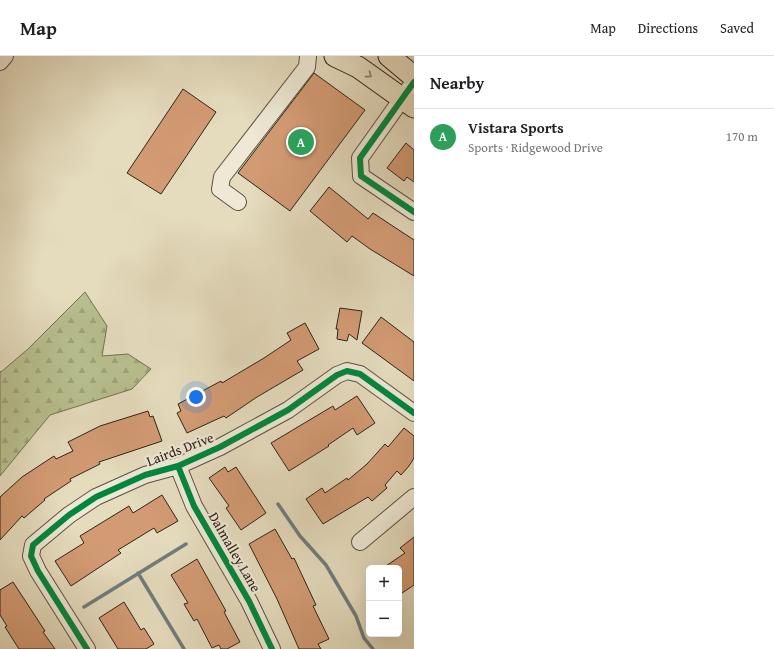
<!DOCTYPE html>
<html lang="en">
<head>
<meta charset="utf-8">
<style>
	:root { --surface:#fff; --page:#f6f6f6; --text:#202124; --muted:#757577; --line:#e0e0e0; --accent:#0f766e }
	body { margin:0; font-family:"Gentium Book Plus",serif; background:var(--page); color:var(--text) }
	.controls { position:absolute; right:12px; bottom:12px; display:grid; overflow:hidden; border-radius:6px; box-shadow:0 4px 16px #0002 }
	.controls button { width:36px; height:36px; display:grid; place-items:center; padding:0; border:0; border-bottom:1px solid var(--line); background:var(--surface); color:var(--text); font:20px sans-serif }
	.you { position:absolute; left:196px; top:341px; width:14px; height:14px; margin:-10px; border:3px solid #fff; border-radius:50%; background:#1a73e8; box-shadow:0 0 0 6px #1a73e833 }
	.badge { display:grid; place-items:center; width:26px; height:26px; border-radius:50%; background:var(--accent); color:#fff; font-size:13px; font-weight:700 }
	.pin { position:absolute; translate:-50% -50%; border:2px solid #fff; box-shadow:0 1px 4px #0006 }
	.list { margin:0; padding:0; list-style:none }
	h2 { display:flex; justify-content:space-between; align-items:center; height:52px; margin:0; padding:0 16px; font-size:17px }
	h2 small { font-size:13px; font-weight:400; color:var(--muted) }
	.list li { display:grid; grid-template-columns:26px 1fr auto; gap:12px; align-items:center; box-sizing:border-box; height:56px; padding:0 16px; border-top:1px solid var(--line) }
	.list b { display:block; font-size:15px; white-space:nowrap }
	.list p { margin:0; font-size:13px; white-space:nowrap; color:var(--muted) }
	.list em { font-size:13px; font-style:normal; color:var(--muted) }
	.map { position:relative; flex:none; width:414px; height:593px; overflow:hidden }
	header { display:flex; align-items:center; gap:24px; box-sizing:border-box; height:56px; padding:0 20px; background:var(--surface); border-bottom:1px solid var(--line) }
	header strong { font-size:19px }
	nav { display:flex; gap:22px; margin-inline-start:auto; font-size:14px }
	main { display:flex }
	aside { flex:1; background:var(--surface) }
	.map>svg:first-child { display:block }
</style>
</head>
<body>
<header>
<strong>Map</strong>
<nav><a>Map</a><a>Directions</a><a>Saved</a></nav>
</header>
<main>
<div class="map">
<svg width="414" height="593" viewBox="0 0 414 593">
	<defs>
		<pattern id="forest-firs" width="22" height="20" patternUnits="userSpaceOnUse"><rect width="22" height="20" fill="#b8bf8f"/><path d="M5 1l3.5 6h-7zM16 11l3.5 6h-7z" fill="#9ea47b"/></pattern>
	</defs>
	<rect width="100%" height="100%" fill="#e5dcbe"/>
	<filter id="stains"><feTurbulence type="fractalNoise" baseFrequency=".005" numOctaves="4"/><feColorMatrix values="0 0 0 0 .2 0 0 0 0 .09 0 0 0 0 .02 0 0 0 .5 -.17"/></filter>
	<radialGradient id="worn" r=".72"><stop offset=".6" stop-color="#630" stop-opacity="0"/><stop offset="1" stop-color="#630" stop-opacity=".3"/></radialGradient>
	<path fill="url(#forest-firs)" stroke="#727254" d="M85,236l22,34 -5,30 26,-2 23,15 -19,20 -82,26 -50,61v-105l1,1 27,-23z"/>
	<g fill="none" stroke-linecap="round" stroke-linejoin="round">
		<path stroke="#6f7d7c" stroke-width="3.5" d="M278,448l22,32 26,29 30,51 8,22 9,11
			M138,517l46,76
			M84,551l102,-63"/>
	</g>
	<path fill="#d39b74" stroke="#2c241a" d="M314,17l51,37 -75,101 -52,-38z
		M183,33l33,23 -55,82 -34,-21z
		M406,87l8,7v32l-7,-5 -3,4 -17,-13z
		M329,131l39,32 5,-6 41,27v36l-44,-27 -18,-13 -5,6 -37,-31z
		M340,252l22,3 -5,29 -8,-6 -2,7 -10,-2 1,-10h-2z
		M381,261l33,25v39l-52,-38z
		M305,267l14,26 -22,12 6,9 -46,27 -31,21 -2,-2 -37,17 -10,-20 4,-2 -3,-7 43,-23 1,2 42,-25 27,-18 -4,-7z
		M357,340l18,27 -18,12 -4,-7 -25,17 1,1 -40,25 -18,-28 62,-37 2,4z
		M148,355l2,6 3,-1 9,25 -63,21 1,2 -30,15 1,2 -27,18 1,1 -21,18 -2,-2 -22,24v-43l22,-20 32,-21 2,3 17,-8 -5,-9 32,-16z
		M404,372l10,8v22l-5,8 -8,9 -4,-4 -12,14 2,3 -15,13 -4,-4 -45,27 -17,-25 16,-11 3,5 22,-15 1,2 19,-16 18,-20 3,3z
		M225,411l3,5 8,-5 30,46 -25,17 -15,-22 3,-2 -20,-28z
		M162,439l16,26 -21,12 -3,-5 -36,22 3,3 -50,33 -16,-25 29,-18 -4,-7 49,-30 4,7z
		M275,473l17,30 2,-1 22,47 -3,1 16,33 -11,5 3,5h-22l-22,-50 -28,-55z
		M414,481v48l-15,10v-27h-16l22,-15 -5,-5z
		M197,503l29,52 -2,1 16,30 -13,7h-6l-2,-4 -7,3 -15,-29 -3,2 -10,-17 4,-1 -17,-28z
		M13,526l32,49 -2,1 12,17h-36l-14,-22 2,-1 -7,-11v-25z
		M124,546l17,28 3,-2 10,16 -8,5h-28l-19,-31z"/>
	<g fill="none" stroke-linecap="round" stroke-linejoin="round">
		<defs>
			<path id="minor" d="M0,6l5,-6
				M414,26l-54,76 1,18 53,36
				M238,146l-18,-13 2,-12 85,-110 1,-11
				M178,410l16,40 55,95 23,48
				M360,486l54,-45
				M87,593l-49,-78 -7,-15 2,-11 36,-30 27,-18 49,-22 33,-9 42,-19 68,-37 49,-35 10,-4 13,3 54,39"/>
			<path id="major" d="M335,0l23,11 56,40
				M389,0l25,21"/>
		</defs>
		<use href="#minor" stroke="#5a5243" stroke-width="18"/>
		<use href="#major" stroke="#2c241a" stroke-width="23"/>
		<use href="#minor" stroke="#eee8d5" stroke-width="16"/>
		<use href="#major" stroke="#e5dcbe" stroke-width="21"/>
		<defs>
			<path id="cycleway" d="M414,26l-54,76 1,18 53,36
				M178,410l16,40 55,95 23,48
				M87,593l-49,-78 -7,-15 2,-11 36,-30 27,-18 49,-22 33,-9 42,-19 68,-37 49,-35 10,-4 13,3 54,39"/>
		</defs>
		<use href="#cycleway" stroke="#eee8d5" stroke-width="8"/>
		<use href="#cycleway" stroke="#00873e" stroke-width="6"/>
	</g>
	<defs><path id="oneway-chevron" d="M-2-3.5L2.5 0L-2 3.5" fill="none" stroke-width="1.6" stroke-linecap="round" stroke-linejoin="round"/></defs>
	<use stroke="#88806c" href="#oneway-chevron" transform="translate(369 19) rotate(36)"/>
	<g text-anchor="middle" dominant-baseline="central" stroke-width="4" stroke-linejoin="round" paint-order="stroke">
		<g font-size="14" fill="#2c241a" stroke="#eee8d5">
			<text transform="translate(180 393) rotate(-21)">Lairds Drive</text>
			<text transform="translate(235 496) rotate(60)">Dalmalley Lane</text>
		</g>
	</g>
	<rect width="100%" height="100%" filter="url(#stains)"/>
	<rect width="100%" height="100%" fill="url(#worn)"/>
</svg>
<div class="controls">
<button>+</button>
<button>−</button>
</div>
<div class="you"></div>
<div class="pin badge" style="left:301px;top:86px;background:#2e9e5b">A</div>
</div>
<aside>
<h2>Nearby<small></small></h2>
<ul class="list">
<li><span class="badge" style="background:#2e9e5b">A</span><div><b>Vistara Sports</b><p>Sports · Ridgewood Drive</p></div><em>170 m</em></li>
</ul>
</aside>
</main>
</body>
</html>
